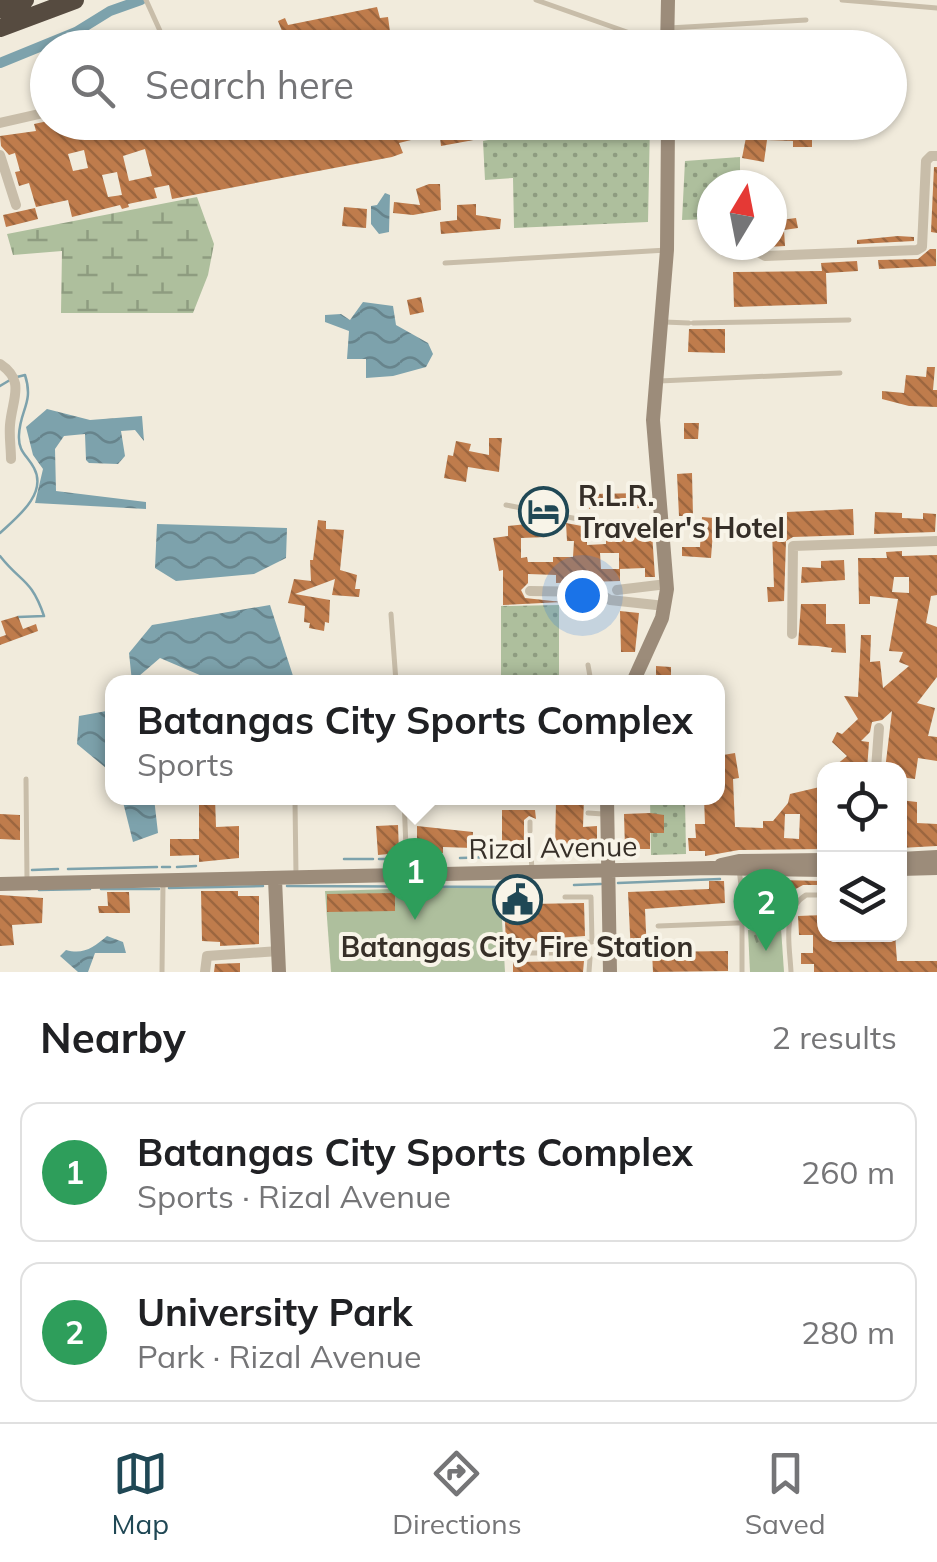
<!DOCTYPE html>
<html lang="en">
<head>
<meta charset="utf-8">
<style>
	:root { --surface:#fff; --page:#f2f2f2; --text:#202124; --muted:#757577; --line:#e0e0e0; --accent:#204855 }
	body { margin:0; font-family:Mulish,sans-serif; background:var(--page); color:var(--text) }
	.controls { position:absolute; right:30px; bottom:30px; display:grid; overflow:hidden; border-radius:20px; box-shadow:0 2px 8px #0004 }
	.controls button { width:90px; height:90px; display:grid; place-items:center; padding:0; border:0; border-bottom:2px solid var(--line); background:var(--surface); color:var(--text); font:50px sans-serif }
	.compass { position:absolute; left:697px; top:170px; width:90px; height:90px; border-radius:50%; background:var(--surface); box-shadow:0 2px 8px #0004; rotate:10deg }
	.you { position:absolute; left:582px; top:595px; width:35px; height:35px; margin:-25px; border:8px solid #fff; border-radius:50%; background:#1a73e8; box-shadow:0 0 0 15px #1a73e833 }
	.badge { display:grid; place-items:center; width:65px; height:65px; border-radius:50%; background:var(--accent); color:#fff; font-size:32px; font-weight:700 }
	.pin { position:absolute; translate:-50% -82px; filter:drop-shadow(0 2px 5px #0008) }
	.pin::after { content:''; position:absolute; top:52px; width:35px; height:30px; background:inherit; clip-path:polygon(0 0,100% 0,50% 100%) }
	.popup { position:absolute; left:105px; top:675px; width:620px; height:130px; box-sizing:border-box; display:grid; place-content:center; border-radius:20px; background:var(--surface); filter:drop-shadow(0 2px 8px #0005); font-size:32px; white-space:nowrap; color:var(--muted) }
	.popup b { font-size:38px; color:var(--text) }
	.popup::after { content:''; position:absolute; left:50%; top:100%; margin-left:-20px; border:20px solid transparent; border-top-color:var(--surface) }
	.list { margin:0; padding:0; list-style:none }
	h2 { display:flex; justify-content:space-between; align-items:center; height:130px; margin:0; padding:0 40px; font-size:42px }
	h2 small { font-size:32px; font-weight:400; color:var(--muted) }
	.list li { display:grid; grid-template-columns:65px 1fr auto; gap:30px; align-items:center; box-sizing:border-box; height:140px; margin:0 20px 20px; padding:0 20px; border:2px solid var(--line); border-radius:20px }
	.list b { display:block; font-size:38px; white-space:nowrap }
	.list p { margin:0; font-size:32px; white-space:nowrap; color:var(--muted) }
	.list em { font-size:32px; font-style:normal; color:var(--muted) }
	.icon { flex:none; width:55px; height:55px; fill:none; stroke:currentColor; stroke-width:2; stroke-linecap:round; stroke-linejoin:round }
	.map { position:relative; flex:none; width:937px; height:972px; overflow:hidden }
	.search { position:absolute; background:var(--surface); box-shadow:0 2px 8px #0004; left:30px; right:30px; top:30px; height:110px; display:flex; align-items:center; gap:25px; box-sizing:border-box; padding:0 35px; border-radius:55px; color:var(--muted); font-size:38px }
	.sheet { height:450px; background:var(--surface) }
	nav { display:flex; justify-content:space-around; align-items:center; box-sizing:border-box; height:140px; border-top:2px solid var(--line); background:var(--surface); font-size:28px; color:var(--muted) }
	nav a { display:grid; justify-items:center; gap:5px }
	nav .on { color:var(--accent) }
	.map>svg:first-child { display:block }
</style>
</head>
<body>
<div class="map">
<svg width="937" height="972" viewBox="0 0 937 972">
	<defs>
		<pattern id="grass-dots" width="8" height="8" patternUnits="userSpaceOnUse" patternTransform="scale(2.5)"><rect width="8" height="8" fill="#aebf9d"/><path d="M2 2h.1M6 6h.1" fill="none" stroke="#8e9c80" stroke-width="1.8" stroke-linecap="round"/></pattern>
		<pattern id="wetland-marsh" width="20" height="14" patternUnits="userSpaceOnUse" patternTransform="scale(2.5)"><rect width="20" height="14" fill="#aebf9d"/><path d="M1 5h8M5 5V1M11 12h8M15 12V8" fill="none" stroke="#8e9c80"/></pattern>
		<pattern id="park-tufts" width="24" height="20" patternUnits="userSpaceOnUse" patternTransform="scale(2.5)"><rect width="24" height="20" fill="#aebf9d"/><path d="M3 7l-1-3M5 7V3M7 7l1-3M15 17l-1-3M17 17v-4M19 17l1-3" fill="none" stroke="#8e9c80"/></pattern>
		<pattern id="water-waves" width="16" height="10" patternUnits="userSpaceOnUse" patternTransform="scale(2.5)"><rect width="16" height="10" fill="#7da2ac"/><path d="M0 5q4-4 8 0t8 0" fill="none" stroke="#67848c"/></pattern>
		<pattern id="building-back-hatch" width="6" height="6" patternUnits="userSpaceOnUse" patternTransform="scale(2.5)"><rect width="6" height="6" fill="#bf7c4c"/><path d="M-1 5l2 2M0 0l6 6M5-1l2 2" fill="none" stroke="#9c663f"/></pattern>
	</defs>
	<rect width="100%" height="100%" fill="#f1ebdc"/>
	<path fill="url(#grass-dots)" d="M579,123h71l-2,99 -134,6 -1,-50 -28,2 -2,-39z
		M740,157v28h-28v34l-30,1 3,-59z
		M559,605v77h-58v-76z
		M650,798h35l1,56 -35,1z"/>
	<path fill="url(#wetland-marsh)" d="M197,197l17,47 -6,31 -15,38h-132l1,-62 -49,4 -6,-21z"/>
	<path fill="url(#park-tufts)" d="M781,928l3,44h-34l-2,-42z"/>
	<path fill="#aebf9d" d="M500,886l5,86h-174l-6,-81z"/>
	<path fill="url(#water-waves)" d="M385,193l5,2 -1,37 -10,2 -8,-10v-18l6,-1z
		M363,302l30,4 3,19 32,18 5,11 -7,13 -33,9 -27,2v-19h-19l2,-28 -24,-9v-7l16,-1 9,6z
		M47,409l43,11 52,-4 2,25 -9,-11 -14,1 4,25 -7,8 -29,-1 -3,-3 -1,-26 -21,2 -9,13 1,42 90,11v7l-111,-6 8,-34 -10,-14 -7,-28z
		M157,524l130,4 -1,30 -32,16 -78,7 -21,-13z
		M270,605l25,77h-79l-56,-24 -28,24 -3,-29 23,-28z
		M112,710v63l-35,-29 2,-28z
		M122,798h32l4,35 -25,9z
		M107,936l16,6 3,11h-31l-7,19h-10l-18,-16 6,-6c18,5 28,-3 41,-14z"/>
	<g fill="none" stroke-linecap="round" stroke-linejoin="round">
		<path stroke="#7da2ac" stroke-width="2.5" d="M0,386l10,-6
			M0,533c16,-15 48,-39 34,-65 -7,-13 -16,-16 -15,-33 1,-26 15,-32 6,-60l-8,2
			M0,556c21,27 31,22 44,60l-26,1
			M539,855h16
			M460,858l67,-2
			M344,859h29
			M379,859h53
			M162,867h8
			M177,867l19,-1
			M68,869l89,-2
			M32,870l26,-1
			M618,883l102,-4
			M574,885l27,-1
			M287,886l220,1
			M169,888l94,-2
			M101,889h58
			M39,890l51,-1"/>
		<path stroke="#7da2ac" stroke-width="10" d="M0,63l76,-31 34,-21 31,-11"/>
	</g>
	<path fill="url(#building-back-hatch)" fill-rule="evenodd" d="M377,7l3,11 8,-1 3,22 16,-3 2,10 -45,2 -4,-17 -21,5 3,12h-12l-2,-9h-3l-19,4 1,5h-10v-4l-25,4 -3,-14 13,-3 -4,-10 7,-3 3,7z
		M48,121l66,1 9,12 6,3 42,-7 7,-8 10,4 18,-4h33v4l47,-4 2,5 22,-5h123l1,4 -18,4 3,8 -20,5 4,10 -11,4 -220,42 -3,-14 -15,3 3,10 -29,6 1,3 -7,2 -2,-4 -48,12 -4,-17 -32,7 -7,-24 -10,3 -4,-14 5,-1 -5,-18 -6,2 -8,-9 -1,-10 36,-5 -2,-7zM145,149l7,27 -23,5 -6,-25zM84,150l4,18 -15,3 -5,-17zM117,172l5,23 -14,2 -6,-22z
		M467,122h9l3,17 -38,7 -2,-16 29,-4z
		M749,122l32,4v6h31v15h-19v-6l-26,-1 -3,22 -22,-4z
		M934,167h3v66l-6,-1z
		M429,184h11l1,26 -28,5 -20,-2 1,-11 26,3 -4,-16z
		M476,204v11l25,4 -1,10 -59,5 -1,-12 17,-2v-15z
		M344,207l23,2 -1,19 -24,-2z
		M35,208l3,11 -32,8 -3,-12z
		M796,218l2,10 -14,2 1,16 -18,1 5,-2v-24z
		M898,236l16,1v4l-57,3v-4z
		M930,249h6v17l-57,3 -1,-9 40,-1z
		M857,261l1,10 -32,2 1,31 -93,3 -1,-35 89,-1 -1,-8z
		M421,297l3,15 -14,3 -3,-15z
		M689,329h36v24l-37,-1z
		M927,367h8l-2,23h4v17l-28,-1 -27,-7v-8l22,2 2,-18 20,2z
		M684,423h15l-1,16h-14z
		M489,438h13l-3,34 -31,-5 -2,15 -22,-4 4,-23 5,1 3,-15 15,3 -2,7 20,4z
		M692,473l1,43h-14l-2,-42z
		M646,493l-1,15 -56,1v-15z
		M853,509l1,26 -61,2 -7,4 -2,60 -16,1 -1,-15h7l-2,-56 14,-1 1,-18z
		M875,512l27,1v5l21,1v-6l13,1 -1,18 -61,2z
		M702,517l12,1 -3,40 -29,-2v-9h18z
		M318,520l8,1v8l18,1 -4,40 17,5 -2,14h5l-1,8 -27,-2 3,-16 -40,15 35,6 -1,23 -4,-1 -1,9 -15,-3 1,-5 -6,-1 1,-16 -17,-3 6,-24 17,2 -1,-21h3z
		M546,522l1,15 -26,1v20l6,-1 1,5h25v-5h20l1,-16h-7l-1,-18 21,4v18l19,-1v-9l46,-2 3,44h-10v-9l-26,1v-16h-19l1,16h19v12l-64,2v-8l-28,-1v9l-7,7 4,8 37,4 -59,3v-35l-4,1 -6,-33 15,-2v-10z
		M902,551v5l35,-1v40l-6,1 -5,27 11,4v50l-20,26 18,5 -7,28 9,1v24l-19,-3 -3,21 -15,-2v-7h-15l7,-59 -10,9 -10,2 -2,10 -9,9 8,1 -2,28h-37l17,-14 -15,-14 5,-10 5,2 16,-15 -14,-23 14,1 3,-62h10l-1,27 10,-1 3,27 26,-22 -10,-4 4,-10 -14,-1 9,-52 -28,-3v8h-11l-1,-46h29l-1,-6zM894,577h15v16l-17,-1z
		M844,560l1,20 -44,3 1,-16 19,1v-7z
		M801,604h25v20h19l1,29 -15,-1 1,-4 -14,-2 -20,-1z
		M620,611l19,2 -4,39h-14z
		M18,616l5,13 13,-5 2,7 -38,14v-8l6,-2 -5,-14z
		M656,666l15,1v15h-15z
		M735,753l4,25 -6,1 2,48 28,1v-7h10l15,-18 2,-9 34,-8v63l-85,1 -34,6v-5h-16l-1,-13h8l-1,-14h10l-1,-26h14v-27l7,-1 -2,-15zM785,814h15l-1,25 -15,-1z
		M199,798h16l1,29 23,-1v32l-40,4v-7l-29,1v-17h29z
		M563,798h21l-1,29 14,-1v21l-20,4 1,3 -23,-2 1,-52z
		M900,800l17,2v21l20,1v22l-37,2z
		M502,810h33l1,9 -7,-3 -5,4v25l-22,1z
		M650,813l14,2v18h-14v16h-25l-1,-35z
		M0,814l20,1v25l-20,-1z
		M398,825l1,28 -21,2 -2,-29z
		M417,826l56,6 -1,16 -29,-1v6h-26z
		M778,880l46,1v4h-21l-11,6 -8,10 -10,-8z
		M709,881h15l1,22 -80,6 2,45 -16,1 -3,-63 81,-3z
		M201,891h37v5h21v48l-39,2v-4l-18,-1z
		M504,891l28,1 -1,12 53,-1 1,33 -44,3 -12,7 -23,2z
		M107,892h22l1,21h-31l-1,-7h10z
		M395,893v18l-68,1v-18z
		M0,895l43,3 -1,25 -30,2 2,20 -14,1z
		M824,915v19h25v5l46,-5 2,27h40v11h-123v-8h-13v-11h12v-18h-14l-1,-19z
		M728,951v20l-75,1 -1,-20z
		M584,961l-1,11h-70v-10z
		M240,963v9h-26l1,-8z"/>
	<g fill="none" stroke-linecap="round" stroke-linejoin="round">
		<path stroke="#c8bda9" stroke-width="5" d="M146,0l15,33
			M536,0l108,38h20
			M842,0l95,8
			M669,28l137,-8
			M445,263l222,-13
			M664,322l25,1
			M693,323l156,-3
			M659,381l181,-8
			M506,505l113,22h40
			M391,614l5,68
			M588,665l3,17
			M718,749l3,-3
			M26,779l1,102
			M404,798l3,76
			M295,801l1,74
			M588,813l15,1
			M530,822v9
			M530,839l2,31
			M739,869l3,24
			M658,926l132,-5
			M541,945l51,-3 -1,-45h-26
			M512,953h73l5,5 -1,14
			M162,972l1,-87
			M742,972v-70
			M791,972c-1,-25 -10,-62 15,-77h18"/>
		<path stroke="#c8bda9" stroke-width="10" d="M123,122l6,6 40,-6
			M0,123l48,-11
			M0,155l16,50
			M758,245v7l7,4 152,-6 5,-3 4,-86 5,-5h6
			M0,364c26,17 12,35 10,61 -1,11 1,23 1,34
			M617,590l50,-6
			M530,591l67,1 13,8 55,6
			M792,634l1,-88 144,-5
			M876,769l3,-41
			M205,972l2,-16 72,-5"/>
		<path stroke="#9c8c7a" stroke-width="14" d="M667,48l1,-48
			M633,682l29,-64 5,-29 -14,-169 14,-170 1,-128
			M607,798l3,174
			M900,859l37,-2
			M721,865l18,-4 85,-1
			M900,869l37,-1
			M275,879l4,93
			M0,884l712,-16 112,2"/>
		<path stroke="#564b40" stroke-width="18" d="M0,9l25,-9
			M0,28l75,-28"/>
	</g>
	<defs>
		<symbol id="hotel-ring" viewBox="-11 -11 22 22"><circle r="9.5" fill="#f8f4e8" stroke="#204855" stroke-width="1.5"/><path d="M-6-4.5h1.5V1H6V5H4.5V3h-9V5H-6ZM-4 0a1.8 1.8 0 1 1 3.6 0ZM.5 0V-2.5h3Q6-2.5 6 0Z" fill="#204855"/></symbol>
		<symbol id="civic-ring" viewBox="-11 -11 22 22"><circle r="9.5" fill="#f8f4e8" stroke="#204855" stroke-width="1.5"/><path d="M-.6-6.5H3V-4.5H.6V-3L4-1V1h2V6H-6V1h2V-1L-.6-3ZM-1.2 2.5V6h2.4V2.5Z" fill="#204855"/></symbol>
	</defs>
	<g fill-rule="evenodd">
		<use href="#hotel-ring" x="516" y="484" width="55" height="55"/>
		<use href="#civic-ring" x="490" y="872" width="55" height="55"/>
	</g>
	<g text-anchor="middle" dominant-baseline="central" stroke-width="8" stroke-linejoin="round" paint-order="stroke">
		<g font-size="28" font-weight="bold" fill="#362f28" stroke="#f8f4e8" text-anchor="start">
			<text x="578" y="495">R.L.R.<tspan x="578" dy="32">Traveler's Hotel</tspan></text>
			<text x="517" y="946" text-anchor="middle">Batangas City Fire Station</text>
		</g>
		<g font-size="28" fill="#362f28" stroke="#f8f4e8">
			<text transform="translate(553 847) rotate(-1)">Rizal Avenue</text>
		</g>
	</g>
</svg>
<div class="controls">
<button><svg class="icon" aria-label="locate" viewBox="0 0 24 24"><circle cx="12" cy="12" r="6"/><path d="M12 2v4M12 18v4M2 12h4M18 12h4"/></svg></button>
<button><svg class="icon" aria-label="layers" viewBox="0 0 24 24"><path d="M12 4l9 5-9 5-9-5zM3 14l9 5 9-5"/></svg></button>
</div>
<svg class="compass" viewBox="-18 -18 36 36"><path d="M0-13l5 13h-10z" fill="#e53935"/><path d="M0 13l5-13h-10z" fill="#757577"/></svg>
<div class="you"></div>
<div class="pin badge" style="left:415px;top:920px;background:#2e9e5b">1</div>
<div class="popup"><b>Batangas City Sports Complex</b>Sports</div>
<div class="pin badge" style="left:766px;top:951px;background:#2e9e5b">2</div>
<div class="search"><svg class="icon" aria-label="search" viewBox="0 0 24 24"><circle cx="10" cy="10" r="6"/><path d="M15 15l6 6"/></svg>Search here</div>
</div>
<section class="sheet">
<h2>Nearby<small>2 results</small></h2>
<ul class="list">
<li><span class="badge" style="background:#2e9e5b">1</span><div><b>Batangas City Sports Complex</b><p>Sports · Rizal Avenue</p></div><em>260 m</em></li>
<li><span class="badge" style="background:#2e9e5b">2</span><div><b>University Park</b><p>Park · Rizal Avenue</p></div><em>280 m</em></li>
</ul>
</section>
<nav>
<a class="on"><svg class="icon" aria-label="map" viewBox="0 0 24 24"><path d="M3 6l6-2 6 2 6-2v14l-6 2-6-2-6 2zM9 4v14M15 6v14"/></svg>Map</a>
<a><svg class="icon" aria-label="directions" viewBox="0 0 24 24"><path d="M12 3l9 9-9 9-9-9zM9 14v-3h6M13 9l2 2-2 2"/></svg>Directions</a>
<a><svg class="icon" aria-label="saved" viewBox="0 0 24 24"><path d="M7 4h10v16l-5-4-5 4z"/></svg>Saved</a>
</nav>
</body>
</html>
